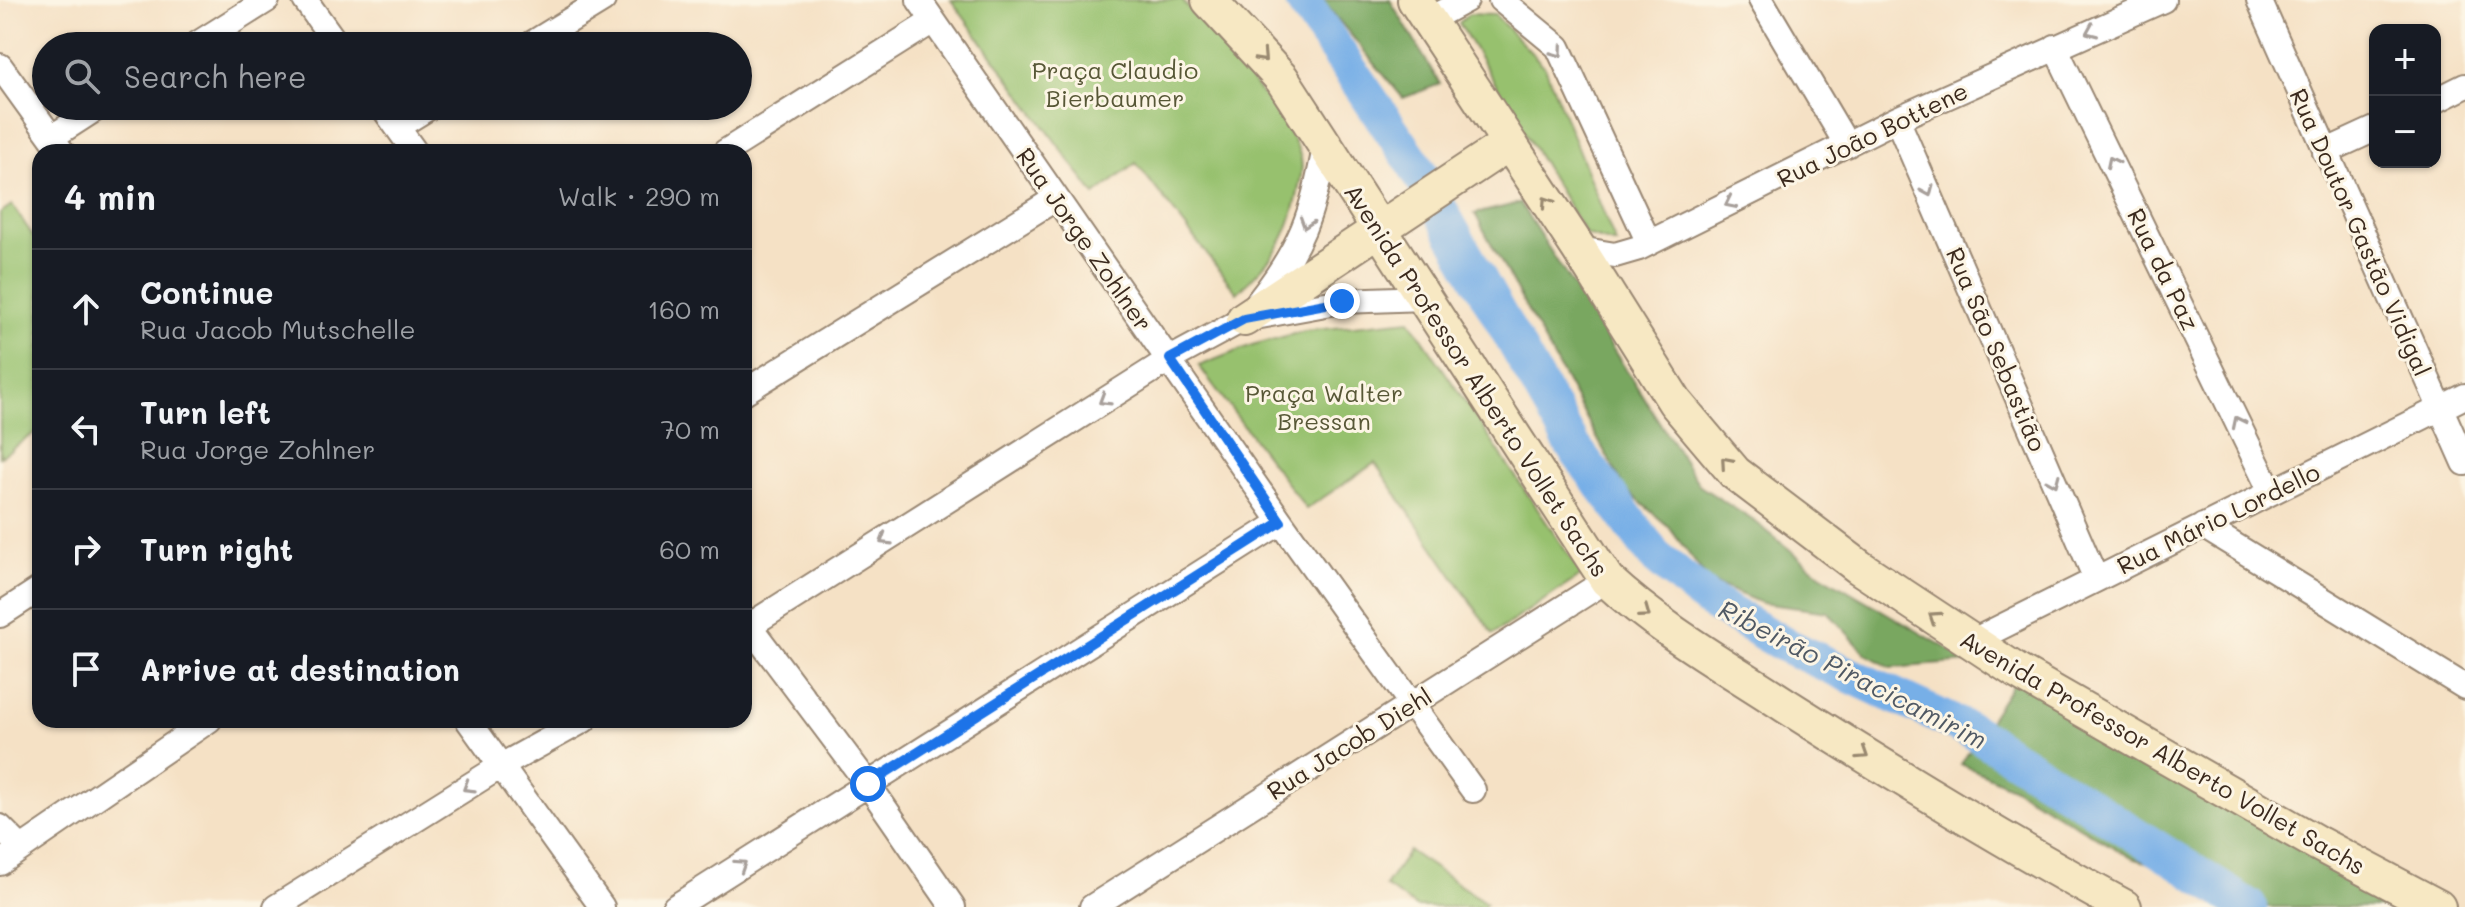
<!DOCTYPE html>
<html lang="en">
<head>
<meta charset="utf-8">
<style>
	:root { --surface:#171b24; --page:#20242c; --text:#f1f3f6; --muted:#9ea1a6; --line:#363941 }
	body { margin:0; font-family:Mali,sans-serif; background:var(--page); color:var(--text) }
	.controls { position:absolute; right:24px; top:24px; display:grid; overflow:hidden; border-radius:16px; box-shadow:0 2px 6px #0004 }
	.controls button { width:72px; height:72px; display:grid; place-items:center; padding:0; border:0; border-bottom:2px solid var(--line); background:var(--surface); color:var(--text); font:40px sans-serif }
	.stop { position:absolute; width:24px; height:24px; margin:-18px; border:6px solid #1a73e8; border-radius:50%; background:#fff }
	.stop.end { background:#1a73e8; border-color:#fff; box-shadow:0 2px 8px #0008 }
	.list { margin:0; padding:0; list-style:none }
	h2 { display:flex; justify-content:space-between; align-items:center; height:104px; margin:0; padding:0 32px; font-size:34px }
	h2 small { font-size:26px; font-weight:400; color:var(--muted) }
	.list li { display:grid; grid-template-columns:52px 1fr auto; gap:24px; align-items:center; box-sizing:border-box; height:120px; padding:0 32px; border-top:2px solid var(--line) }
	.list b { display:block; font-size:30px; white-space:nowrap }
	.list p { margin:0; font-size:26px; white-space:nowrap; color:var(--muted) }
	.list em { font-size:26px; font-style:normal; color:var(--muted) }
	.icon { flex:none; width:44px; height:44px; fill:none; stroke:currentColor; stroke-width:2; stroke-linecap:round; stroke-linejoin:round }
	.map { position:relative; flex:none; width:2465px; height:907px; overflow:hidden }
	.search { position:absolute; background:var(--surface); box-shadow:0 2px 6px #0004; left:32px; top:32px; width:720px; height:88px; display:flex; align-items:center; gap:20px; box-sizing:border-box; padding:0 28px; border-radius:44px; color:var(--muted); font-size:30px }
	.panel { position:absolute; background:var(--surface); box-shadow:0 2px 6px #0004; left:32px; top:144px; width:720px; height:584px; border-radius:24px }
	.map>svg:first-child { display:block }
</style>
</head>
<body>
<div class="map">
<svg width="2465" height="907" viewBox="0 0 2465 907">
	<rect width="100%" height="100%" fill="#fcf5e5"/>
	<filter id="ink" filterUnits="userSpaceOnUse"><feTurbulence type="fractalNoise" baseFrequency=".0125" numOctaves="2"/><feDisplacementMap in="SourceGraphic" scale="16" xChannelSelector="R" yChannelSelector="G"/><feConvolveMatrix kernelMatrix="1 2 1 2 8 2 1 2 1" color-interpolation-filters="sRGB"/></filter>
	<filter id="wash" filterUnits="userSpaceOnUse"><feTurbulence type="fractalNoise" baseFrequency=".006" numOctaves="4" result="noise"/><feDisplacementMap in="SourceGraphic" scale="32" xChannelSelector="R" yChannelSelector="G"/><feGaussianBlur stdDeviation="1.8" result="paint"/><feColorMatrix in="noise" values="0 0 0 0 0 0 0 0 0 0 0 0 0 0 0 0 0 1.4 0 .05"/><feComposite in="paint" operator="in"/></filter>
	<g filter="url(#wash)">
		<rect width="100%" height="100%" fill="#f5e1c5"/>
		<path fill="#97c16e" stroke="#697646" stroke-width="2" d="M951,0h231c29,34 106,116 118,155 4,11 0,26 -2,37 -9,49 -26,68 -61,101l-101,-130 -41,32z
			M1469,14l26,1 50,52 71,177 -30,-9 -127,-212z
			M12,205l28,41v183l-40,28v-244z
			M1410,320l172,255 -89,59 -118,-171 -69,46 -107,-143 53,-21 53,-14z
			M1409,851l77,52 -3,4h-67l-31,-21z"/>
		<path fill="#79a761" stroke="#5a6840" stroke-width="2" d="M1322,0h68l50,84 -37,14z
			M1520,203l180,283 57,37 63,51 150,88 -79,6 -25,-14 -38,-42 -67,-9 -52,-22 -41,-55 -43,-37 -150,-275z
			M2015,680l410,227h-158l-40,-22 -95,-27 -120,-71 -51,-23z"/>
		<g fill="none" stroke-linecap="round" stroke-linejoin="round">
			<path stroke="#77afe7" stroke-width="36" d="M1302,0l111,162 160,284 81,109 52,44 77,45 194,90 272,173"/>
		</g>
	</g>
	<g filter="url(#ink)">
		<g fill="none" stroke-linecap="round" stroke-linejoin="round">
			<defs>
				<path id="minor" d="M305,0l33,46
					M919,0l362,522 192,268
					M1501,0l57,47 91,196
					M1761,0l86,145
					M2259,0l206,463
					M1429,20l37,-20
					M194,46l73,-46
					M528,46l75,-46
					M2055,47l216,445
					M0,66l62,86
					M2435,101l30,-15
					M382,106l33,46
					M1897,119l199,460
					M397,127l34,-21
					M52,137l48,-31
					M725,152l208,-131
					M2325,152l50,-23
					M1579,249l36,6 24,-7 258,-129 266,-119
					M1258,302c43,-54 55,-88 67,-155
					M744,392l311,-193
					M2203,526l262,161
					M0,615l40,-26
					M744,619l124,165 85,123
					M744,629l426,-270 74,-40 98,-18 82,-3
					M1971,642l494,-246
					M468,720l134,187
					M0,827l21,21
					M0,863l209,-143
					M276,907l225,-141 83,-46
					M675,907l606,-385
					M1092,907l515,-327"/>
				<path id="secondary" d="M1209,0l73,79 325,501c54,50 117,85 178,125 112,71 223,139 339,202
					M1415,0l164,249 96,153 60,71 124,94 159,105 299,171 121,64
					M1244,319l265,-176"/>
			</defs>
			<use href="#minor" stroke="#988672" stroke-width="28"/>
			<use href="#secondary" stroke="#988672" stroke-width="38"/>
			<use href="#minor" stroke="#fff" stroke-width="24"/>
			<use href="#secondary" stroke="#f7e8c3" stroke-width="34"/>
		</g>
		<defs><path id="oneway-chevron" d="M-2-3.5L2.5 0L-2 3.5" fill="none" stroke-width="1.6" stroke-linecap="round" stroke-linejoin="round" transform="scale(2)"/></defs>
		<g stroke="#a79f9a">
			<use href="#oneway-chevron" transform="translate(2091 31) rotate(157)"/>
			<use href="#oneway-chevron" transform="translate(1558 52) rotate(54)"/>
			<use href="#oneway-chevron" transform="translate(2112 162) rotate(-116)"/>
			<use href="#oneway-chevron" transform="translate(1928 191) rotate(67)"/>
			<use href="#oneway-chevron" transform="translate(1730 203) rotate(154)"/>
			<use href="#oneway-chevron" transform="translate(1306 223) rotate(108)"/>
			<use href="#oneway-chevron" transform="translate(1104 400) rotate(148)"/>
			<use href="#oneway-chevron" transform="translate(2238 422) rotate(-116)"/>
			<use href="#oneway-chevron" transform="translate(2054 481) rotate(67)"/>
			<use href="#oneway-chevron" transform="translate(885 540) rotate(148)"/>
			<use href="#oneway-chevron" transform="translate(468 787) rotate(148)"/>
			<use href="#oneway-chevron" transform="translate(741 865) rotate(-33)"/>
		</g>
		<g stroke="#998970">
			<use href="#oneway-chevron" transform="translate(1262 57) rotate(47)"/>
			<use href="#oneway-chevron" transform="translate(1547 202) rotate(-124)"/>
			<use href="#oneway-chevron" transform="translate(1726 462) rotate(-131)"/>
			<use href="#oneway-chevron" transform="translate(1645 613) rotate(36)"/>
			<use href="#oneway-chevron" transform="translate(1934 617) rotate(-146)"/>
			<use href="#oneway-chevron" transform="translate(1863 754) rotate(33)"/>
		</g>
	</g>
	<g fill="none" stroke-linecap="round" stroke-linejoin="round" filter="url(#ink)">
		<path stroke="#1a73e8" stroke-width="10" d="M868,784l413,-262 -111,-163 74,-40 98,-18"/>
	</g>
	<g text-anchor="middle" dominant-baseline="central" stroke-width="6" stroke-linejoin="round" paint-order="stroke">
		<g font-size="24" fill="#575736" stroke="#fcf5e5">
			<text x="1115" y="69">Praça Claudio<tspan x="1115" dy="28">Bierbaumer</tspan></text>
			<text x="1324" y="392">Praça Walter<tspan x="1324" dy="28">Bressan</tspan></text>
		</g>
		<g font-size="24" fill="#3b2a1e" stroke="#fcf5e5">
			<text transform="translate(1872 134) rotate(-26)">Rua João Bottene</text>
			<text transform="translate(2361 232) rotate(66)">Rua Doutor Gastão Vidigal</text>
			<text transform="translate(1085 239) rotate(55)">Rua Jorge Zohlner</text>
			<text transform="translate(2164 269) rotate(64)">Rua da Paz</text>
			<text transform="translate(1997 349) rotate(67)">Rua São Sebastião</text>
			<text transform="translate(1477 380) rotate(57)">Avenida Professor Alberto Vollet Sachs</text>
			<text transform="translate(2218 518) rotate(-26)">Rua Mário Lordello</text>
			<text transform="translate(1349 743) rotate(-32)">Rua Jacob Diehl</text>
			<text transform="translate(2163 752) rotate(30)">Avenida Professor Alberto Vollet Sachs</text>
		</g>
		<g font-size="26" font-style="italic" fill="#505964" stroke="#fcf5e5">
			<text transform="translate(1853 674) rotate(27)">Ribeirão Piracicamirim</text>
		</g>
	</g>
</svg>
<div class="controls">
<button>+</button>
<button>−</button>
</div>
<div class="stop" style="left:868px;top:784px"></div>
<div class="stop end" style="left:1342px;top:301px"></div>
<div class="search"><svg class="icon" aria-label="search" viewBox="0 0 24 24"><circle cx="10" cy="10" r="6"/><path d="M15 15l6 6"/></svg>Search here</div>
<section class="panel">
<h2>4 min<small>Walk · 290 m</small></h2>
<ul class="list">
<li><svg class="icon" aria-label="ahead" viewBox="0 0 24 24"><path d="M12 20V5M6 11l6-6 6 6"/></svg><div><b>Continue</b><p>Rua Jacob Mutschelle</p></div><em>160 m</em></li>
<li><svg class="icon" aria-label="left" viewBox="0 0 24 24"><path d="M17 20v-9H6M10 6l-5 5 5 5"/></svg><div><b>Turn left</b><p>Rua Jorge Zohlner</p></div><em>70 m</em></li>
<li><svg class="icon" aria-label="right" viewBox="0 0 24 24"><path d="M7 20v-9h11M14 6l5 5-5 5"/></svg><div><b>Turn right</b></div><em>60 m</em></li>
<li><svg class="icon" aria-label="arrive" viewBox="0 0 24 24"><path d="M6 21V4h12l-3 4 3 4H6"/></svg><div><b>Arrive at destination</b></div></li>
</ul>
</section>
</div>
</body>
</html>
